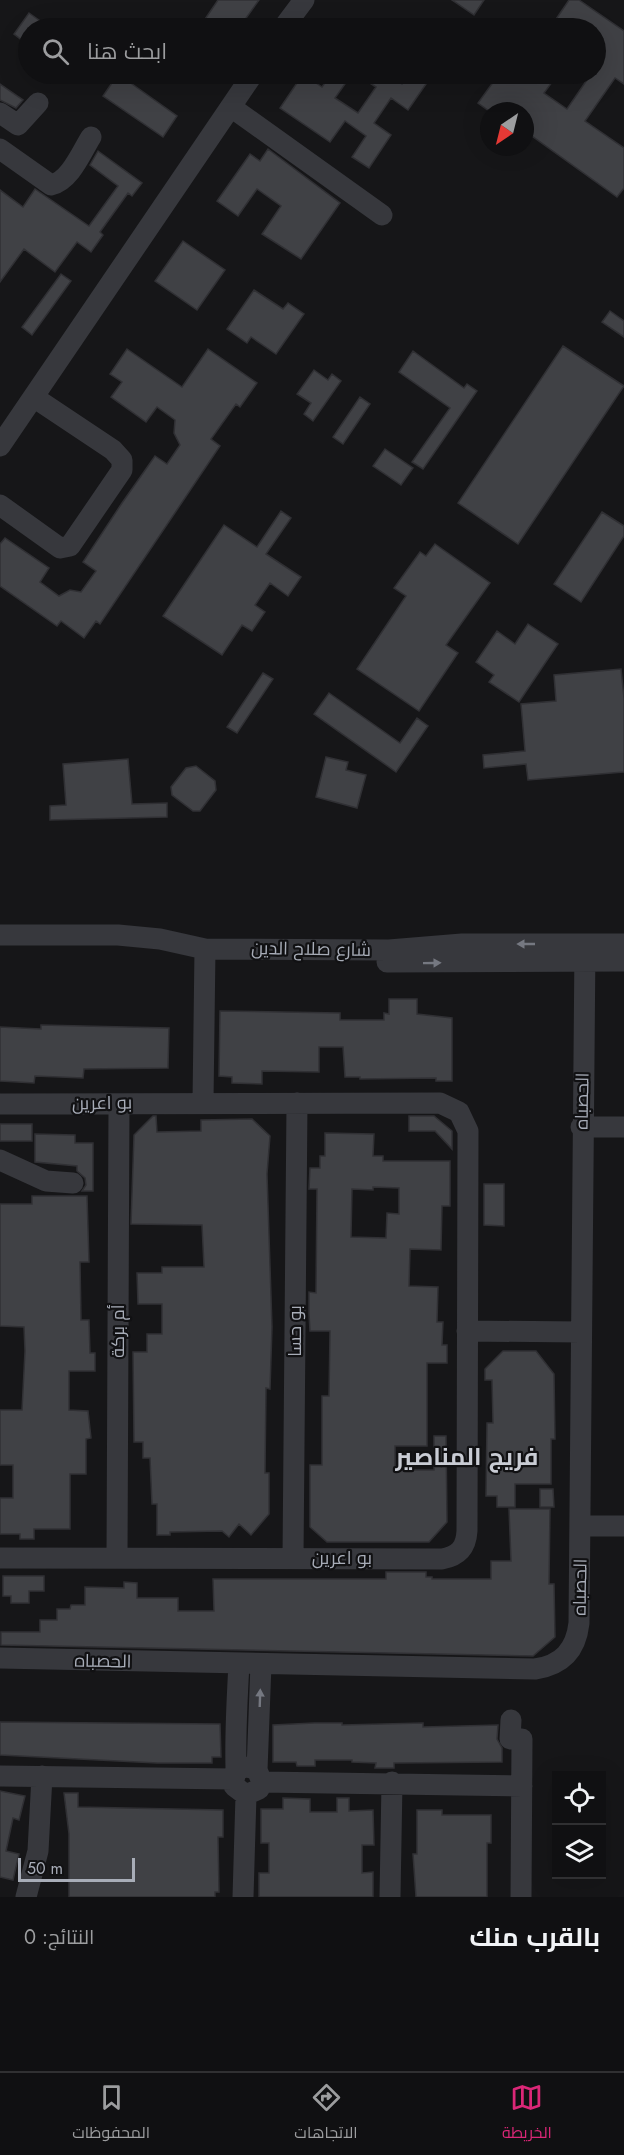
<!DOCTYPE html>
<html lang="ar">
<head>
<meta charset="utf-8">
<style>
	:root { --surface:#101012; --page:#1e1e20; --text:#f1f3f6; --muted:#9c9d9f; --line:#303032; --accent:#db2777 }
	body { margin:0; font-family:Jost,Cairo,sans-serif; background:var(--page); color:var(--text); direction:rtl }
	.controls { position:absolute; right:18px; bottom:18px; display:grid; overflow:hidden; border-radius:0px; box-shadow:0 6px 24px #0002 }
	.controls button { width:54px; height:54px; display:grid; place-items:center; padding:0; border:0; border-bottom:2px solid var(--line); background:var(--surface); color:var(--text); font:30px sans-serif }
	.compass { position:absolute; left:480px; top:102px; width:54px; height:54px; border-radius:50%; background:var(--surface); box-shadow:0 6px 24px #0002; rotate:215deg }
	.scale { position:absolute; left:18px; bottom:15px; width:117px; box-sizing:border-box; padding-left:6px; border:3px solid #a8adb8; border-top:0; font-size:16px; line-height:21px; white-space:nowrap; color:#a8adb8; -webkit-text-stroke:4px #111113; paint-order:stroke }
	.list { margin:0; padding:0; list-style:none }
	h2 { display:flex; justify-content:space-between; align-items:center; height:78px; margin:0; padding:0 24px; font-size:26px }
	h2 small { font-size:20px; font-weight:400; color:var(--muted) }
	.icon { flex:none; width:33px; height:33px; fill:none; stroke:currentColor; stroke-width:2; stroke-linecap:round; stroke-linejoin:round }
	.map { position:relative; flex:none; width:624px; height:1897px; overflow:hidden; direction:ltr }
	.search { position:absolute; background:var(--surface); box-shadow:0 6px 24px #0002; left:18px; right:18px; top:18px; height:66px; display:flex; align-items:center; gap:15px; box-sizing:border-box; padding:0 21px; border-radius:33px; color:var(--muted); font-size:22px }
	.sheet { height:174px; background:var(--surface) }
	nav { display:flex; justify-content:space-around; align-items:center; box-sizing:border-box; height:84px; border-top:2px solid var(--line); background:var(--surface); font-size:16px; color:var(--muted) }
	nav a { display:grid; justify-items:center; gap:3px }
	nav .on { color:var(--accent) }
	.map>svg:first-child { display:block }
</style>
</head>
<body>
<div class="map">
<svg width="624" height="1897" viewBox="0 0 624 1897">
	<rect width="100%" height="100%" fill="#161618"/>
	<path fill="#404145" stroke="#303034" stroke-width="1.5" fill-rule="evenodd" d="M218,0h41l-20,28h-40z
		M452,0h32l-10,15z
		M569,0h10l45,31v53l-9,-6 -30,43 39,27v40l-7,9 -92,-66v-20h-36l-11,-8 21,-29h59l-14,19 23,16 24,-35h5v-46h-46z
		M29,13l21,15h-22v17l-14,-11z
		M118,74l59,42 -14,21 -60,-41z
		M303,74l19,13 9,-13h21l-17,24 23,15 18,-26 -20,-13h31l15,10 7,-10h24l-25,36 -17,-12 -17,25 17,12 -22,33 -17,-11 14,-21 -21,-15 -15,21 -50,-34z
		M0,84l23,16 -7,8 -16,-8z
		M268,149l72,54 -39,56 -39,-25 19,-28 -24,-17 -19,27 -21,-15 33,-47 10,7z
		M98,151l44,32 -10,13 -4,-3 -28,39 3,3 -12,17 -14,-10 -22,30 -31,-23 -24,33v-92l23,17 12,-18 54,37 29,-40 -28,-21z
		M183,241l42,29 -28,40 -42,-29z
		M61,274l10,7 -39,54 -10,-8z
		M254,290l29,19 5,-6 16,11 -28,40 -25,-17 -4,6 -20,-14z
		M610,311l14,10v16l-22,-15z
		M563,346l61,40 -106,158 -60,-41z
		M127,349l55,38 26,-38 49,34 -17,24 -4,-3 -25,35 9,7 -120,178 -4,-3 -12,17 -23,-17 -4,5 -57,-40v-42l5,-6 44,30 -9,14 19,14 11,-6 11,2 15,-21 -13,-9 39,-59 33,-47 12,8 13,-19 -6,-12 1,-13 -18,-13 -11,15 -35,-25 11,-15 -12,-8z
		M413,351l51,37 3,-4 10,7 -54,78 -11,-7 38,-54 -51,-36z
		M314,370l14,10 4,-6 9,7 -28,40 -9,-7 7,-11 -14,-9z
		M360,397l10,7 -27,40 -10,-7z
		M385,449l28,19 -12,17 -28,-19z
		M281,511l10,7 -25,36 35,23 -13,19 -18,-13 -15,22 10,7 -13,19 -10,-6 -20,30 -59,-39 61,-91 33,22z
		M602,512l22,14v10l-43,66 -27,-18z
		M435,544l55,39 -44,62 12,8 -39,58 -62,-42 49,-73 -12,-8 26,-36 6,4z
		M528,624l30,20 -39,58 -30,-20 5,-7 -18,-13 21,-31 18,13z
		M621,669l3,29v74l-96,8 -2,-16 -42,4 -1,-13 42,-4 -4,-47 35,-3 -2,-26z
		M263,673l10,6 -36,54 -10,-6z
		M329,693l71,50 17,-25 11,8 -32,46 -82,-58z
		M326,757l22,5 -2,8 20,5 -9,33 -41,-11z
		M128,759l4,45 35,-1v14l-117,3v-14l16,-1 -3,-41z
		M196,766l19,15 1,9 -16,21h-7l-21,-16 -1,-8 15,-19z
		M389,999h28v15l35,4v63h-16v-3l-76,1v-2h-15l-2,-30h-24v25l-57,-1v13l-30,-1v-6l-13,-1 1,-65 120,2v7h44v-7l5,1z
		M41,1025l128,3 -1,40 -84,1 -1,9 -48,-2 -1,7 -34,-2v-54l41,2z
		M153,1116h3l1,16 44,-1v-11l51,-1 18,17 -3,38 5,153 -2,62 -4,-1 -1,85h4v41l-18,21 -12,-11 -10,13 -7,-6 -52,1v3h-13v-31h-5l-2,-46h-7v-16h-9l-1,-90h14v-18h15v-30h-24l-1,-31h25v-6h42l-2,-42 -71,-1 3,-89z
		M409,1116h25l18,15v18l-17,-18h-26z
		M0,1124h32v17h-32z
		M325,1133l49,1 -1,22h10v5h67v45h-8l-1,44 -31,-1 -1,37 29,1 -1,35h6l-1,23h5v18h-20v83h-32v24h39v-34h12l1,86 -18,20h-102l-17,-15v-62h12v-69h7l1,-65h-20l-1,-17v-22l7,1 1,-104h-8l1,-21h10v-12h5zM373,1187l26,1v26l-12,-1 -1,25 -35,-1 1,-48 21,1z
		M35,1134l40,1v8h18v48h-11l4,-6 -1,-7 -8,-7v-5l-42,-4z
		M484,1184h20v42l-20,-1z
		M32,1196h55l2,66h-9l1,58h8l1,33h5v18h-26v39l19,1 3,27 -5,1v35h-16v55h-36v10h-14v-5h-20v-36h13v-33h-13v-55h22l3,-59 -1,-24 -24,-1v-122h32z
		M503,1351h33l18,23 1,65h-4v45h-36v23h-18v-11h-11l1,-73h6l-1,-43h-7v-11z
		M540,1489h13l1,18h-14z
		M509,1509h41l-1,75h5l1,53 -22,19 -532,-11v-13h39v-12h17v-11h13l1,-4h14v-18l39,1v-6l13,1v15h41v13h36l-1,-32h173v-7h40v5h6v2h59v-18h20z
		M3,1576h41v15h-15v12h-18v-7h-8z
		M0,1722l220,2 1,33h-9v6h-55l-157,-8z
		M314,1723h28v2l81,-2v4l75,-2 -1,14 5,9v14l-108,1v5h-19l1,-5 -24,-1v-2h-37v6h-18l-1,-4h-23v-37z
		M0,1791l25,5 -6,24 -6,-2 -7,33 13,3 -6,26 -13,-3z
		M64,1793h14v14l145,3v27h-5l1,55h-4v5h-146v-63z
		M283,1798l27,1v13h27v-14h12v13l24,-1 1,35h-12v28l11,-1v25h-114v-24h10v-30h-8v-34h22z
		M417,1810h25v5h49v28h-4v54h-71l-3,-43h4z"/>
	<g fill="none" stroke-linecap="round" stroke-linejoin="round">
		<path stroke="#37383d" stroke-width="21" d="M283,28l21,-28
			M231,107l151,108
			M0,113l18,12 20,-22
			M0,149l51,36c19,-4 30,-32 40,-48
			M0,446l253,-372
			M0,505l60,43 10,-2 52,-76v-10l-9,-10 -78,-52
			M0,935h118l42,4 45,10 184,1 73,-6h162
			M387,962l237,-1
			M203,1102l2,-153
			M0,1104l440,-1 19,9 9,19 -1,400c-1,17 -8,25 -25,28l-442,-1
			M581,1127h43
			M0,1160l46,21 27,2
			M467,1331l114,1
			M580,1526h44
			M117,1558l2,-454
			M293,1558l4,-455
			M0,1658l535,11c27,-4 41,-19 44,-46l6,-679
			M511,1720l-1,19h12l-1,158
			M257,1770l4,-106
			M236,1772c7,-6 12,-6 21,-2l5,12 -3,7 -13,6 -12,-9c-1,-7 2,-11 2,-18 -1,-35 1,-69 3,-104
			M0,1776l233,3
			M262,1782l260,4
			M26,1897l12,-46 4,-75
			M243,1897l3,-102
			M390,1897l2,-115"/>
	</g>
	<defs><path id="oneway-solid" d="M-6-.8H1V-3.2L6.5 0L1 3.2V.8H-6Z" transform="scale(1.5)"/></defs>
	<g fill="#757881">
		<use href="#oneway-solid" transform="translate(526 944) rotate(-180)"/>
		<use href="#oneway-solid" transform="translate(432 963) rotate(-1)"/>
		<use href="#oneway-solid" transform="translate(260 1698) rotate(-88)"/>
	</g>
	<g text-anchor="middle" dominant-baseline="central" stroke-width="4.5" stroke-linejoin="round" paint-order="stroke">
		<g font-size="18" fill="#a8adb8" stroke="#111113">
			<text transform="translate(311 949) rotate(1)">شارع صلاح الدين</text>
			<text transform="translate(582 1101) rotate(-89)">الحصباه</text>
			<text transform="translate(102 1103) rotate(-1)">بو اعرين</text>
			<text transform="translate(118 1331) rotate(-90)">أم بركة</text>
			<text transform="translate(295 1331) rotate(-90)">بو حسا</text>
			<text x="342" y="1558">بو اعرين</text>
			<text transform="translate(580 1587) rotate(-89)">الحصباه</text>
			<text transform="translate(103 1661) rotate(1)">الحصباه</text>
		</g>
		<g font-size="24" font-weight="bold" fill="#c9ccd4" stroke="#111113">
			<text x="467" y="1456">فريج المناصير</text>
		</g>
	</g>
</svg>
<div class="controls">
<button><svg class="icon" aria-label="locate" viewBox="0 0 24 24"><circle cx="12" cy="12" r="6"/><path d="M12 2v4M12 18v4M2 12h4M18 12h4"/></svg></button>
<button><svg class="icon" aria-label="layers" viewBox="0 0 24 24"><path d="M12 4l9 5-9 5-9-5zM3 14l9 5 9-5"/></svg></button>
</div>
<svg class="compass" viewBox="-18 -18 36 36"><path d="M0-13l5 13h-10z" fill="#e53935"/><path d="M0 13l5-13h-10z" fill="#9c9d9f"/></svg>
<div class="scale">50 m</div>
<div class="search"><svg class="icon" aria-label="search" viewBox="0 0 24 24"><circle cx="10" cy="10" r="6"/><path d="M15 15l6 6"/></svg>ابحث هنا</div>
</div>
<section class="sheet">
<h2>بالقرب منك<small>النتائج: 0</small></h2>
<ul class="list">
</ul>
</section>
<nav>
<a class="on"><svg class="icon" aria-label="map" viewBox="0 0 24 24"><path d="M3 6l6-2 6 2 6-2v14l-6 2-6-2-6 2zM9 4v14M15 6v14"/></svg>الخريطة</a>
<a><svg class="icon" aria-label="directions" viewBox="0 0 24 24"><path d="M12 3l9 9-9 9-9-9zM9 14v-3h6M13 9l2 2-2 2"/></svg>الاتجاهات</a>
<a><svg class="icon" aria-label="saved" viewBox="0 0 24 24"><path d="M7 4h10v16l-5-4-5 4z"/></svg>المحفوظات</a>
</nav>
</body>
</html>
